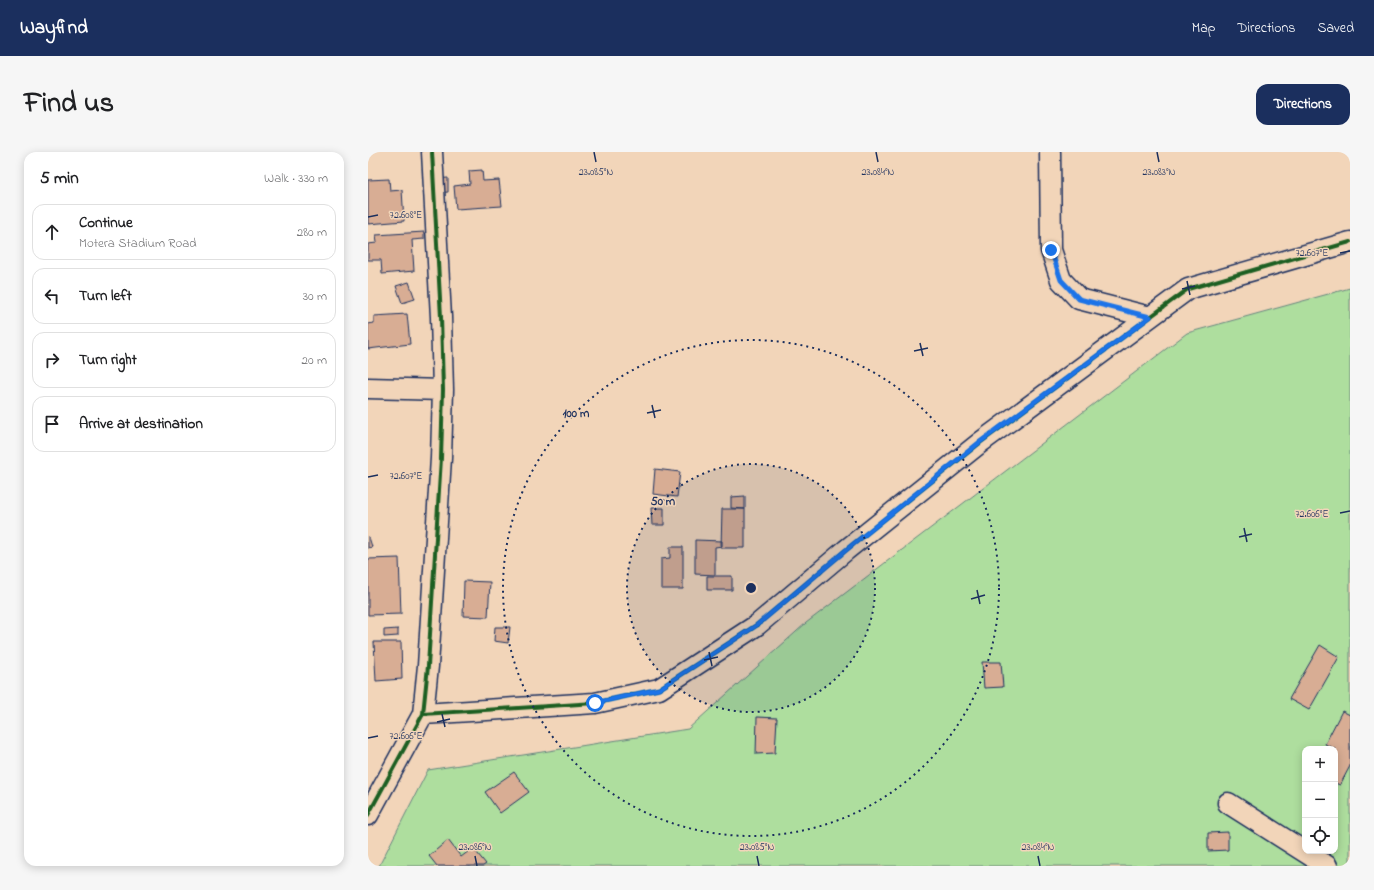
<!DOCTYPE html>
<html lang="en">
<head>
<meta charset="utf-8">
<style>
	:root { --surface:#fff; --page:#f6f6f6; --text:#202124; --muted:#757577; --line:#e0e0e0; --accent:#1b2f5e }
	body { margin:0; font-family:"Indie Flower",sans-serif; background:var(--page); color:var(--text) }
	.controls { position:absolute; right:12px; bottom:12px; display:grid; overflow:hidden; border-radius:8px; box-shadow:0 2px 10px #0003 }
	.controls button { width:36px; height:36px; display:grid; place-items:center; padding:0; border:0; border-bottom:1px solid var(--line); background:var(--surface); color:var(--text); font:20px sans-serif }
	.stop { position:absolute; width:12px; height:12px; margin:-9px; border:3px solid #1a73e8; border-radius:50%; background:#fff }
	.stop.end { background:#1a73e8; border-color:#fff; box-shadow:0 1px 4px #0008 }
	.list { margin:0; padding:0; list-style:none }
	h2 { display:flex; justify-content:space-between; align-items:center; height:52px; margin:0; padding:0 16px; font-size:17px }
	h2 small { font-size:13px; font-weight:400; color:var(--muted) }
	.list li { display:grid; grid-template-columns:26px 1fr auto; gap:12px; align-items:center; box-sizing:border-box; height:56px; margin:0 8px 8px; padding:0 8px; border:1px solid var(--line); border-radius:12px }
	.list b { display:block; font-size:15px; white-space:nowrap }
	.list p { margin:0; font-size:13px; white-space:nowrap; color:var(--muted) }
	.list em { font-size:13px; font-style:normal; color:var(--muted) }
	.icon { flex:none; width:22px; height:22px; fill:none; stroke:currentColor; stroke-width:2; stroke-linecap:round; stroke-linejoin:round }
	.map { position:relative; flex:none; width:982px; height:714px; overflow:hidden; border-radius:12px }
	header { display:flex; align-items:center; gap:24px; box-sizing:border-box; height:56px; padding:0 20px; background:var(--accent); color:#fff }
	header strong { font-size:19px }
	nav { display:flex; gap:22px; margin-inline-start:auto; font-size:14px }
	.intro { display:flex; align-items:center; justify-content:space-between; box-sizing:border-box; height:96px; padding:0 24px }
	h1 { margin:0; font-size:28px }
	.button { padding:10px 18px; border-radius:12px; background:var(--accent); color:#fff; font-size:14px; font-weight:700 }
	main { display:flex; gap:24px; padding:0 24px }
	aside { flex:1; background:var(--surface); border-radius:12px; box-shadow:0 2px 10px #0003 }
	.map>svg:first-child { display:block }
</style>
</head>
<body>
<header>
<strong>Wayfind</strong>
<nav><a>Map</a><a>Directions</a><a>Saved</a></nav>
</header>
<div class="intro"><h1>Find us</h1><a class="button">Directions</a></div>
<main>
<aside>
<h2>5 min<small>Walk · 330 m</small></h2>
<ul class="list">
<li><svg class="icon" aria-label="ahead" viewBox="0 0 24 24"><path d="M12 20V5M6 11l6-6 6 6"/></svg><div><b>Continue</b><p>Motera Stadium Road</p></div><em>280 m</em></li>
<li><svg class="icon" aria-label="left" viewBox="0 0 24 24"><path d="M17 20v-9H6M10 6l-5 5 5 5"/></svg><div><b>Turn left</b></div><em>30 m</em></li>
<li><svg class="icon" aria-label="right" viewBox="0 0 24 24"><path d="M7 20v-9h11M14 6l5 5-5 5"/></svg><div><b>Turn right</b></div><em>20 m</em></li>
<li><svg class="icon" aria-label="arrive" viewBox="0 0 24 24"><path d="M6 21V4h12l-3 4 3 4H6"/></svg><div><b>Arrive at destination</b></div></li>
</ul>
</aside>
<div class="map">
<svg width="982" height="714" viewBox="0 0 982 714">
	<rect width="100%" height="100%" fill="#f2d5b9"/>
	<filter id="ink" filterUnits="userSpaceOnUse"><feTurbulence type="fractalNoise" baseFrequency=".025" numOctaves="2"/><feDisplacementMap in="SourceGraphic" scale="8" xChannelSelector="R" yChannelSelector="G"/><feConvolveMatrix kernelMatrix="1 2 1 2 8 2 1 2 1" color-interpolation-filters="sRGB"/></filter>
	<g filter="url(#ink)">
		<path fill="#aede9e" stroke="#64867e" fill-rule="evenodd" d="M982,136v578h-971l49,-96 260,-41 118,-106 381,-290zM937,597h30v102h-30z"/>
		<path fill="#d8ad94" stroke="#1b2f5e" d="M114,18l1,11 16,-1 3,26 -46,3 -2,-23 16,-2 -1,-13z
			M80,26v14l-11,1 -2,-14z
			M21,27l1,12 12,-1 2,31 -36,3v-44z
			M56,80v7l-12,1 2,31 -32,3 -1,-14h-13v-16l9,-1 -1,-8z
			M41,130l6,17 -13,4 -6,-17z
			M39,162l3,30 -42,5v-25l6,-1v-7z
			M287,317l25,3 -3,25 -24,-3z
			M377,344v13l-14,-1v-11z
			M283,356h13v17h-12z
			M354,357h23v39h-24z
			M0,385h1l3,10 -4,1z
			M327,388l27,1v5l-7,1v28l-20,-1z
			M302,395h13v42h-22v-30l9,-1z
			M31,406l2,56 -33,1v-56z
			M339,424h25v14h-25z
			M96,429l26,1 -2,35 -25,-1z
			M127,475h15l-2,16 -14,-2z
			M30,477v7l-14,1v-7z
			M6,490h27l1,37 -26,2z
			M952,493l19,12 -30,53 -20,-11z
			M614,510h19l2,25 -19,1z
			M974,559l8,4v51l-10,19 -5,-2v-34l-10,-5z
			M389,565l20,1 -2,35 -19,1z
			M146,620l15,20 -29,21 -15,-21z
			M860,680v18l-20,1v-18z
			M80,688l13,17 12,-9 13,16 -3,2h-46l-8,-10z"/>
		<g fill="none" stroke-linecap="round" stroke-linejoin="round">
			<defs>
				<path id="minor" d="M682,0l1,98 10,30 18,19 71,18
					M0,236l75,2
					M55,562l172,-11 64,-14 98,-64 89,-75 135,-108 207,-153 162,-47
					M860,651l99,63
					M0,663l55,-101 5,-48 13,-208 2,-68 -2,-73 -9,-165"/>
			</defs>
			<use href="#minor" stroke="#1b2f5e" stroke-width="23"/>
			<use href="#minor" stroke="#f2d5b9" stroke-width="20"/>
			<defs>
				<path id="cycleway" d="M55,562l172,-11 64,-14 98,-64 89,-75 135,-108 207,-153 162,-47
					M0,663l55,-101 5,-48 13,-208 2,-68 -2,-73 -9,-165"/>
			</defs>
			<use href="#cycleway" stroke="#f2d5b9" stroke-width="6"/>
			<use href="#cycleway" stroke="#1b5e20" stroke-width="4"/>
		</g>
	</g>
	<g fill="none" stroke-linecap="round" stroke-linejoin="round" filter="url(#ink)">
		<path stroke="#1a73e8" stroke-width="5" d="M227,551l64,-14 98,-64 89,-75 134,-108 170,-125 -71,-18 -18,-19 -10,-30"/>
	</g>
	<path fill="none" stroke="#1b2f5e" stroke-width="1.5" d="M226,0l2,10M508,0l2,10M789,0l2,10M0,65l10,-2M972,101l10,-2M819,129l3,14M814,137l13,-3M552,191l3,13M546,199l14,-3M284,253l3,13M279,261l14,-3M0,325l10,-2M972,361l10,-2M876,376l3,14M871,385l13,-3M609,438l3,14M603,447l14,-4M341,500l3,14M336,508l14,-3M74,562l3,13M69,570l13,-3M0,586l10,-2M107,704l2,10M389,704l2,10M670,704l2,10"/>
	<circle cx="383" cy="436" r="124" fill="#1b2f5e" fill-opacity=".12"/>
	<g fill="none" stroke="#1b2f5e" stroke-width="2" stroke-dasharray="2 4">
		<circle cx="383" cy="436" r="124"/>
		<circle cx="383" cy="436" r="248"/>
	</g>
	<g font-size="10" text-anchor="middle" fill="#1b2f5e" stroke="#f2d5b9" stroke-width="3" stroke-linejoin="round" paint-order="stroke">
		<text x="228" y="23">23.085°N</text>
		<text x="510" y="23">23.084°N</text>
		<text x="791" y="23">23.083°N</text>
		<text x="38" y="66">72.608°E</text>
		<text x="944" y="104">72.607°E</text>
		<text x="38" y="327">72.607°E</text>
		<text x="944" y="365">72.606°E</text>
		<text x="38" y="587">72.606°E</text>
		<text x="107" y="698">23.086°N</text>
		<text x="389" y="698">23.085°N</text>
		<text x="670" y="698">23.084°N</text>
	</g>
	<circle cx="383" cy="436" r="6" fill="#1b2f5e" stroke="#f2d5b9" stroke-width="2"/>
	<g font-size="12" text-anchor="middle" font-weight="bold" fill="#1b2f5e" stroke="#f2d5b9" stroke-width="3" stroke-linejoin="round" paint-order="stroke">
		<text x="208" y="265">100 m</text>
		<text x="295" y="353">50 m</text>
	</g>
</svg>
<div class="controls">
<button>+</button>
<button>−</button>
<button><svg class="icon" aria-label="locate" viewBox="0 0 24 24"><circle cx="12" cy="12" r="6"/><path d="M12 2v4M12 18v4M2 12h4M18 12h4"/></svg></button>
</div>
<div class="stop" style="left:227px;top:551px"></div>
<div class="stop end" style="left:683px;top:98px"></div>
</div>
</main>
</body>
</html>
